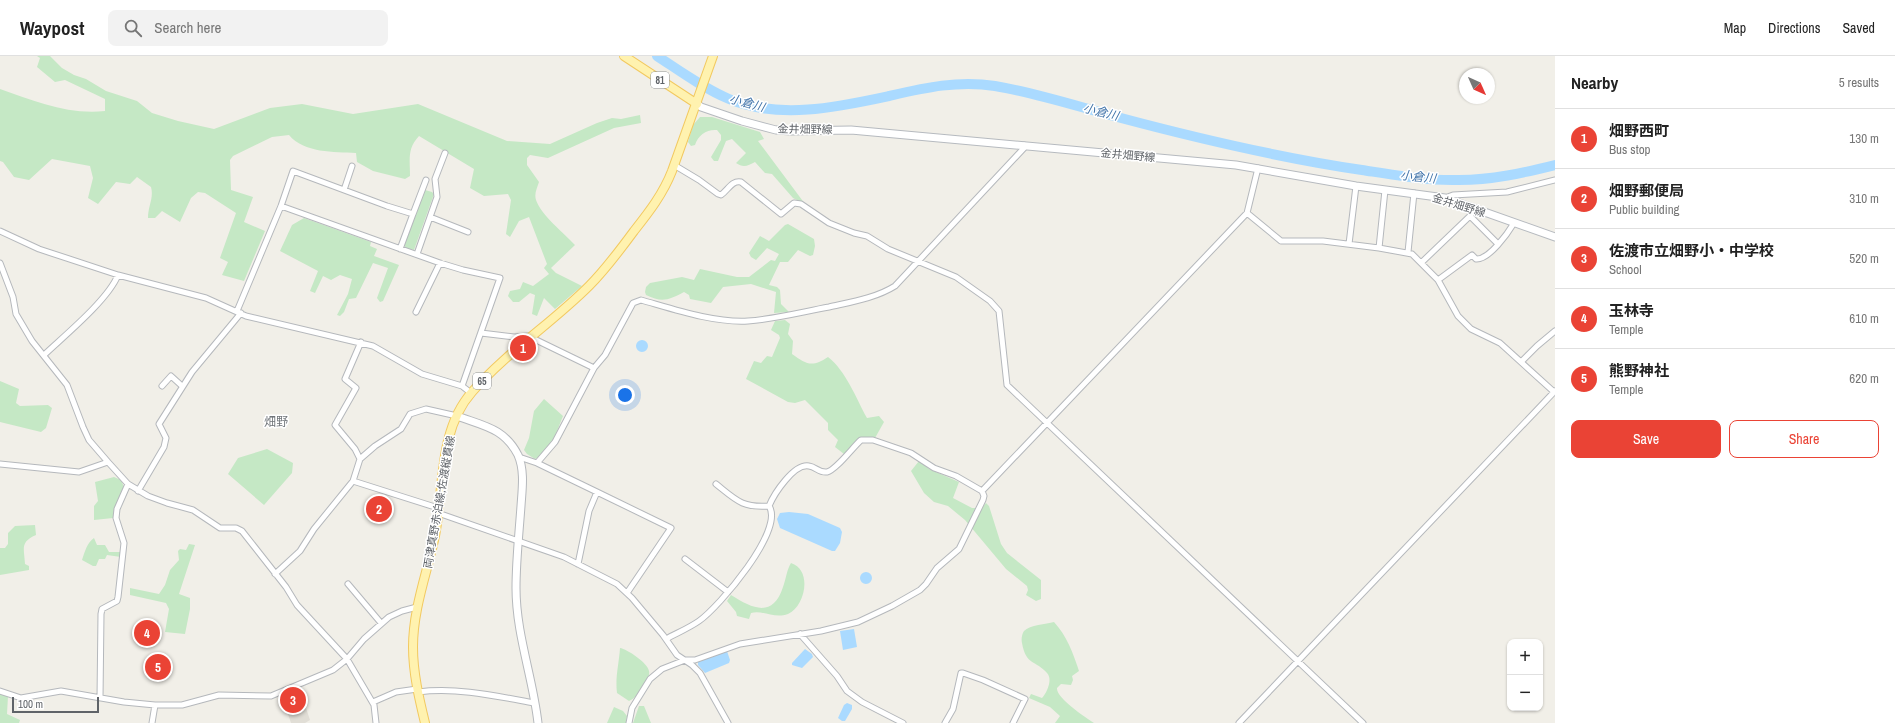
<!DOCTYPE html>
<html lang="en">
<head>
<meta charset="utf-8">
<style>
	:root { --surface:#fff; --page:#f2f2f2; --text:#222; --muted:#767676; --line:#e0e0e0; --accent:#ea4335 }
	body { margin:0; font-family:"Archivo Narrow","Noto Sans JP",sans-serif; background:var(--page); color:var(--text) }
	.controls { position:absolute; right:12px; bottom:12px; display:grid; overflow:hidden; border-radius:8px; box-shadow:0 1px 3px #0004 }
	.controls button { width:36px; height:36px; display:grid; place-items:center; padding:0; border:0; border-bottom:1px solid var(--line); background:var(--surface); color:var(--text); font:20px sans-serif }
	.compass { position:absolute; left:1459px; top:12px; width:36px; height:36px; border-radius:50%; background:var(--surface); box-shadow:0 1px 3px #0004; rotate:135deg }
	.scale { position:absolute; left:12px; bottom:10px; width:87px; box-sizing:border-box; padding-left:4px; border:2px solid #5f6368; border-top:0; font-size:11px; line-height:14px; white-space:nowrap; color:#5f6368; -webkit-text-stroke:3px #fff; paint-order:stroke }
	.you { position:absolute; left:625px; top:339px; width:14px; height:14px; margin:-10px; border:3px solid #fff; border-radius:50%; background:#1a73e8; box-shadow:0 0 0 6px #1a73e833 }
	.badge { display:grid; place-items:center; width:26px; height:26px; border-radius:50%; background:var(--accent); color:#fff; font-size:13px; font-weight:700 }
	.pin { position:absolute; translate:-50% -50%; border:2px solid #fff; box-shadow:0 1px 4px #0006 }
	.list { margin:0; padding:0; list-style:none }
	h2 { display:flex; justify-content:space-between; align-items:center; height:52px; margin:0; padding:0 16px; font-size:17px }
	h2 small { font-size:13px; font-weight:400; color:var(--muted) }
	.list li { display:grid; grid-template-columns:26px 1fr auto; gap:12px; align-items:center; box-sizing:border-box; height:60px; padding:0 16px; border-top:1px solid var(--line) }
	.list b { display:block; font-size:15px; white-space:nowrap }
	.list p { margin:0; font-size:13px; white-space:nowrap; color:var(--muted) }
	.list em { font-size:13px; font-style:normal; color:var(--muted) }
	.actions { display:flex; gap:8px; padding:12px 16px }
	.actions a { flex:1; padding:9px 0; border:1px solid var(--accent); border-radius:8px; text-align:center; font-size:14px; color:var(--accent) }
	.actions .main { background:var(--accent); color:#fff }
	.icon { flex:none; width:22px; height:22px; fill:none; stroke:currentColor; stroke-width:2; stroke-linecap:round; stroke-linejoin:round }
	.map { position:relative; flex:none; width:1555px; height:667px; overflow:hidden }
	header { display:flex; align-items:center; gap:24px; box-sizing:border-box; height:56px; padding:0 20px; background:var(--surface); border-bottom:1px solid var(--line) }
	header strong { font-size:19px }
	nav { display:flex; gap:22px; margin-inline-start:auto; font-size:14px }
	.search { width:280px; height:36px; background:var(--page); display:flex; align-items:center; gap:10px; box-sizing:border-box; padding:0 14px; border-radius:8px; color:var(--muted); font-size:15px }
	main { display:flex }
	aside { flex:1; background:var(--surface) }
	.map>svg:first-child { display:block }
</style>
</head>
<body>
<header>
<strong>Waypost</strong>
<div class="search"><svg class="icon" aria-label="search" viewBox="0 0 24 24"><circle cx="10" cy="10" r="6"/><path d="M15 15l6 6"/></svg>Search here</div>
<nav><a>Map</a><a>Directions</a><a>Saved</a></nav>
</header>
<main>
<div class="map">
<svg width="1555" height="667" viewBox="0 0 1555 667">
	<rect width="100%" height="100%" fill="#f1efe8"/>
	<path fill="#e1ded6" d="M299,631l11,33 -5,3h-14l-10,-30z"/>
	<path fill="#c5e8c5" d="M37,0h13l12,12 12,7 12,4 20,12 31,10 15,12 26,8 36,8 56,-21 32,-4 51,10 65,-10 89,37 43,3 47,-21 15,-5 9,1 19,-4 1,8 -27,5 -66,30 -18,-3 -3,3v7l12,17c-2,6 -5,12 -3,18 5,15 28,33 39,45l-24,23 5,5 26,13 -27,23 -11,-11 -7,18 -5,-2 3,-19 -5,-2 -11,9h-6l-5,-6 2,-5 10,-2 3,-7 10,4 16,-12 -5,-6 3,-4 -18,-47 -10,4 -9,16 -4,-3 5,-34 -3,-6 -24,2 -14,-8 4,-19 -55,-33c-12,13 -9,23 -9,40l-5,3 -32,-8 -16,-9 -1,-9c-22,-1 -52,0 -67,-18l-17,2 -39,19 -3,4 1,30 22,7 -9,25 21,9 -21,50 -22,-6 6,-13 -8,-4 16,-45 -31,-20 -7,-1 -7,6 -11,24 -18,-11 -7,7h-7c0,-12 6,-20 3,-31l-14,-10 -7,7 -14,-2 -18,22 -10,-6 5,-20 -3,-12 -38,-7 -23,21 -15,-3 -11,-15 -3,-1v-72c34,12 68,26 105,22v-12l-40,-19 -10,2 -18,-15 3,-9z
		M700,61h12l48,15 4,7 -6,2 47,63 -12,-6 -21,-24 -7,-1 -10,-11c-7,4 -12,6 -19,1l10,-10 -14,-14 -6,2 -8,20h-4l-3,-4 10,-17v-5l-4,-5c-10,-1 -19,5 -22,15l-4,1 -3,-4 5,-17z
		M425,134l7,2 2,2 -20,56 -9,-2 -1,-6z
		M304,162l67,24 -1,4 7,3 -3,7 25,9 -16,36 -3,1 -3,-4 11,-30 -15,-5 -17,35 -7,1 -5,13 -4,4 -3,-1 11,-21 4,-15 -12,-4 -9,5 -8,-4 -8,17 -5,-2 8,-20 -38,-20 12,-26z
		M788,168l26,15 1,7 -2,9 -3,1 -12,-6 -10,12h-8l-11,23 8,2 3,3 1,14 8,8 -15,1 2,-21 -25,-8 -28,3 -12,16 -21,-4 -1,-4 -5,-3c-15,8 -22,11 -38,3l-1,-3 1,-5 4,-4 32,-6 12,3 6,-11 37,8h12l22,-17 4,1 4,-7 -12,-6 -11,12 -5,-3 -2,-4 11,-17 9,5 16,-16z
		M785,264l5,4 -2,10 5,7 -1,13c14,10 20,14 36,3 18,14 28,41 39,61l12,-2 5,6 -9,16 -14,-1 -17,17 -9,-7 3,-7 -10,-10v-7l-23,-23 -10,3 -7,-1 -42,-23 8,-18 7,2 6,-7 5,1 8,-19 -1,-3 -8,-5 4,-9z
		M0,325l19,8 -3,14 4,3 28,-1 4,3 -6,20 -5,4 -41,-10z
		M544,343l19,17c-6,15 -12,35 -28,43l-8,-5 -3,-4 5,-12 5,-27z
		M267,393l26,14 -1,10 -28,32 -36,-31 10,-16z
		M919,405l10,8 30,13 -6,16 19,10h10l4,-5 3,3 12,38 6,9 34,27v19l-5,2 -10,-6 2,-5 -1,-4 -21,-17 -41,-49 -17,-14 -14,-4 -10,-9 -13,-22z
		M114,421l7,3 3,7 -11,31 -19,2v-14l4,-5 -3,-19z
		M35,469l1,10c-16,7 -12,13 -11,29l4,2v4l-29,5v-27h5l3,-4v-11l7,-7z
		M94,482l3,7h8l4,7h12v5l-14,-2 -2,4h-6l-3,7h-3l-11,-6c3,-9 5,-17 12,-22z
		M189,488l6,1 -16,49 11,4v11l-5,25 -20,-2 4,-23 -3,-6 -36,-8v-7l29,6 6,-9 5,-15 9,-10 -1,-9 2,-2 6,1z
		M791,507c22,7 14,44 -3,51 -14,5 -24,-4 -37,-1l-2,6 -12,-3 -1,-4 -9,-11 4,-6c22,14 42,23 52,-8 3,-8 4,-18 8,-24z
		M1054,566c13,14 19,31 25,49l-7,5 1,4 -2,5 -10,-1 -4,4c-1,10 28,29 37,35h-39l5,-7 -10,-9 -21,-9 2,-4 11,4c5,-5 11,-19 5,-25 -11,-13 -21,-7 -25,-30 -1,-4 0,-9 2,-12 6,-6 22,-7 30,-9z
		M620,592c7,1 28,15 29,23 2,8 -12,27 -20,30l-12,-8c-2,-16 2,-29 3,-45z
		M0,638l8,2 -1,18 13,6 -1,3h-19z
		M639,650h5l7,17h-18z
		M614,651l9,4 4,5 -1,7h-19z"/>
	<path fill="#aadaff" d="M636 290a6 6 0 1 1 12 0a6 6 0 1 1-12 0Z
		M789,456l19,2 32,14 2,4 -2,11 -5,8h-3l-52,-23 -3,-9 3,-6z
		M860 522a6 6 0 1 1 12 0a6 6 0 1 1-12 0Z
		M854,573l3,18 -14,3 -3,-19z
		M805,593l7,5 1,3 -11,11 -10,-3v-2z
		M727,595l3,9 -1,3 -24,10 -7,-8v-4z
		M847,647l5,2v4l-7,12h-3l-4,-3 6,-13z"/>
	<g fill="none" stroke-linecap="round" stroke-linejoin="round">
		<path stroke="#aadaff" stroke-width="10" d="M657,0c23,15 46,32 72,43 50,21 109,8 160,-3 35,-8 69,-16 106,-10 42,7 84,21 126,32 79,21 160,40 241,52 32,5 65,11 97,10 33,0 64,-7 96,-15"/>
		<defs>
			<path id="minor" d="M674,109l25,15 19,14 3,1c7,-5 11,-15 20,-13l40,32 13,-11 7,1 28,19 25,10 13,3 21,13 68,28 34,24 9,10 8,74 356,338
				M344,134l8,-24
				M1445,142l8,-3 54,-3 48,-12
				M281,150l159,57 23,7 37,8 -38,108
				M1475,153l-5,7 28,28
				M1247,157l34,28h42l56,7 33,6 26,26 20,36 13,13 29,14 54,49
				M413,158l13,-34
				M430,161l7,-20 -2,-18 10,-26
				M0,175l39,18 79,26 88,23 40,18 127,30 49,28 40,12 9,7
				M1349,188l7,-58
				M1379,192l6,-58
				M1408,196l6,-59
				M417,198l13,-37 38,15
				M0,207l13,34 3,17 16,27 35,44 16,42 6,13 19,22 20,22 20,12 19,7 26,7 27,18h16l6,3 44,56 11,18 50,54 27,46 2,18
				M1421,207l49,-47
				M1438,224l34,-25 4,4c13,1 32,-26 38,-36
				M237,255l44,-105 12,-35 94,35 26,8 -13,35
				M416,256l24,-49
				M481,277l33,4 14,-1 66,32
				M44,299c20,-19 64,-55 74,-80
				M1521,306l16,-16 18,-15
				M162,330l9,-10 11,10
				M519,401l18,6 18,-21 39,-74 11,-13 28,-52 8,-3c32,9 73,23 107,21 27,-2 54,-9 81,-14 22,-5 47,-9 66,-21l129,-138v-3
				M360,403l-5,-10 -20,-24 21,-37 -11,-9 16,-37
				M537,407l60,29
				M0,408l79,8 29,-10
				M353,425l85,27
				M716,428c20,16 26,24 53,22
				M138,435l26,-44 2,-9 -7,-14 33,-52 49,-59
				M982,435l265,-278 11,-45
				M438,457l126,44 53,27 15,14 31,37 14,20 15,10 8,8 28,50
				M685,503l43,33
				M578,508l11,-53 8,-19 74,36 -44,65
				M275,518l25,-23 14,-22 39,-48 7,-22 15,-13 26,-17 9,-15 16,-5 31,7
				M348,528l33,39
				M800,578l37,42 10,15 15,11 41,21
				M0,635l21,7 40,-7 63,11 31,3h27l37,-10 52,1 62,-26 14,-11 17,-20 25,-22 13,-6 15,-4
				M418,636c39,-5 78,4 116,11
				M100,642l1,-84 1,-5 15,-8 1,-4 6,-54 -8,-25 1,-9 11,-25
				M373,646l23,-10 21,-3
				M152,667l3,-18
				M629,667l3,-15 18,-29 12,-10 23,-9h10l45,-16 81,-13 37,-9 34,-16 28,-16 6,-6 11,-16 22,-19 24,-49 1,-4 -2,-5 -26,-15 -22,-8 -23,-15 -38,-13h-12c-8,7 -25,30 -34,32 -8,1 -11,-5 -18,-6 -15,-3 -35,28 -40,40 16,24 -50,101 -70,115 -10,7 -22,12 -33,18
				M945,667l8,-14 8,-36h2l20,7 42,19 -12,24
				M1239,667l316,-332"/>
			<path id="tertiary" d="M457,360c27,10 47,12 61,39 7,16 4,35 3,51 -2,28 -5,55 -5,82 0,46 17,90 22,135"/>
			<path id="secondary" d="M697,48l4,3 41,14 34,9 15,1 60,-1 385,35 120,21 89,12 110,39"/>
			<path id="primary" d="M624,0l73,48
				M425,667c-6,-25 -12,-50 -12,-76 0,-38 14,-74 22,-111 9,-47 3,-106 37,-144 35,-40 80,-69 117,-106 17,-17 31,-36 45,-55 15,-19 29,-37 38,-60l41,-115"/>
		</defs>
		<use href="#minor" stroke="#b5b8bc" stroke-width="7"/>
		<use href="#tertiary" stroke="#b5b8bc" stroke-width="9"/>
		<use href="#secondary" stroke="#b6babf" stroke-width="9"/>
		<use href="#primary" stroke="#f2c960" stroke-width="10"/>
		<use href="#minor" stroke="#fff" stroke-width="5"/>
		<use href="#tertiary" stroke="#fff" stroke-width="7"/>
		<use href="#secondary" stroke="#fff" stroke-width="7"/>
		<use href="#primary" stroke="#fff2af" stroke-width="8"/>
	</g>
	<g text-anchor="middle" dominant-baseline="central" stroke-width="3" stroke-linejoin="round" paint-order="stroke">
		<g fill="#fff" stroke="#8f9295" stroke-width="1">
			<rect x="651" y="16" width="18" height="16" rx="3"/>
			<rect x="473" y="317" width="18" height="16" rx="3"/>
		</g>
		<g font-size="10" font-weight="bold" fill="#5f6368">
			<text x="660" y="24">81</text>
			<text x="482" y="325">65</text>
		</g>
		<g font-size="11" fill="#5f6368" stroke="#fff">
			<text transform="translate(805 73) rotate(1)">金井畑野線</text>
			<text transform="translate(1128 99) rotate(5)">金井畑野線</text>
			<text transform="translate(1459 149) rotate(17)">金井畑野線</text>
			<text transform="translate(439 446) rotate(-80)">両津真野赤泊線;佐渡縦貫線</text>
		</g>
		<g font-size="12" font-style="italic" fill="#4174aa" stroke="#fff">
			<text transform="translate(747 47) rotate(15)">小倉川</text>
			<text transform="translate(1101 56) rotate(14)">小倉川</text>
			<text transform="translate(1418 121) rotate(6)">小倉川</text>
		</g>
		<g font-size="12" fill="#70757a" stroke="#fff">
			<text x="276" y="366">畑野</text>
		</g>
	</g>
</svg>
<div class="controls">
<button>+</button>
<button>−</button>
</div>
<svg class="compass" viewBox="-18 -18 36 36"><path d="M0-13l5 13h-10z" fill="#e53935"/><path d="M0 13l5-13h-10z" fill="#767676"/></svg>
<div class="scale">100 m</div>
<div class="you"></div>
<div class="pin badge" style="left:523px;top:292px">1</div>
<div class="pin badge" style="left:379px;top:453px">2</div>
<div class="pin badge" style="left:293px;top:644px">3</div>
<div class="pin badge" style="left:147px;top:577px">4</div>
<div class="pin badge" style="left:158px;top:611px">5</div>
</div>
<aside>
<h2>Nearby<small>5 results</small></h2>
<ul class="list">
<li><span class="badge">1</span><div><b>畑野西町</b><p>Bus stop</p></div><em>130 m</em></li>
<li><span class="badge">2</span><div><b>畑野郵便局</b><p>Public building</p></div><em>310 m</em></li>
<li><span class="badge">3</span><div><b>佐渡市立畑野小・中学校</b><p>School</p></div><em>520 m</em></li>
<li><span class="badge">4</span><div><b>玉林寺</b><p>Temple</p></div><em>610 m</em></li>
<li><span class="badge">5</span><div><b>熊野神社</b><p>Temple</p></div><em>620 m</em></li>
</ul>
<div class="actions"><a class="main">Save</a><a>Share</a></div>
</aside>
</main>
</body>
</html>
